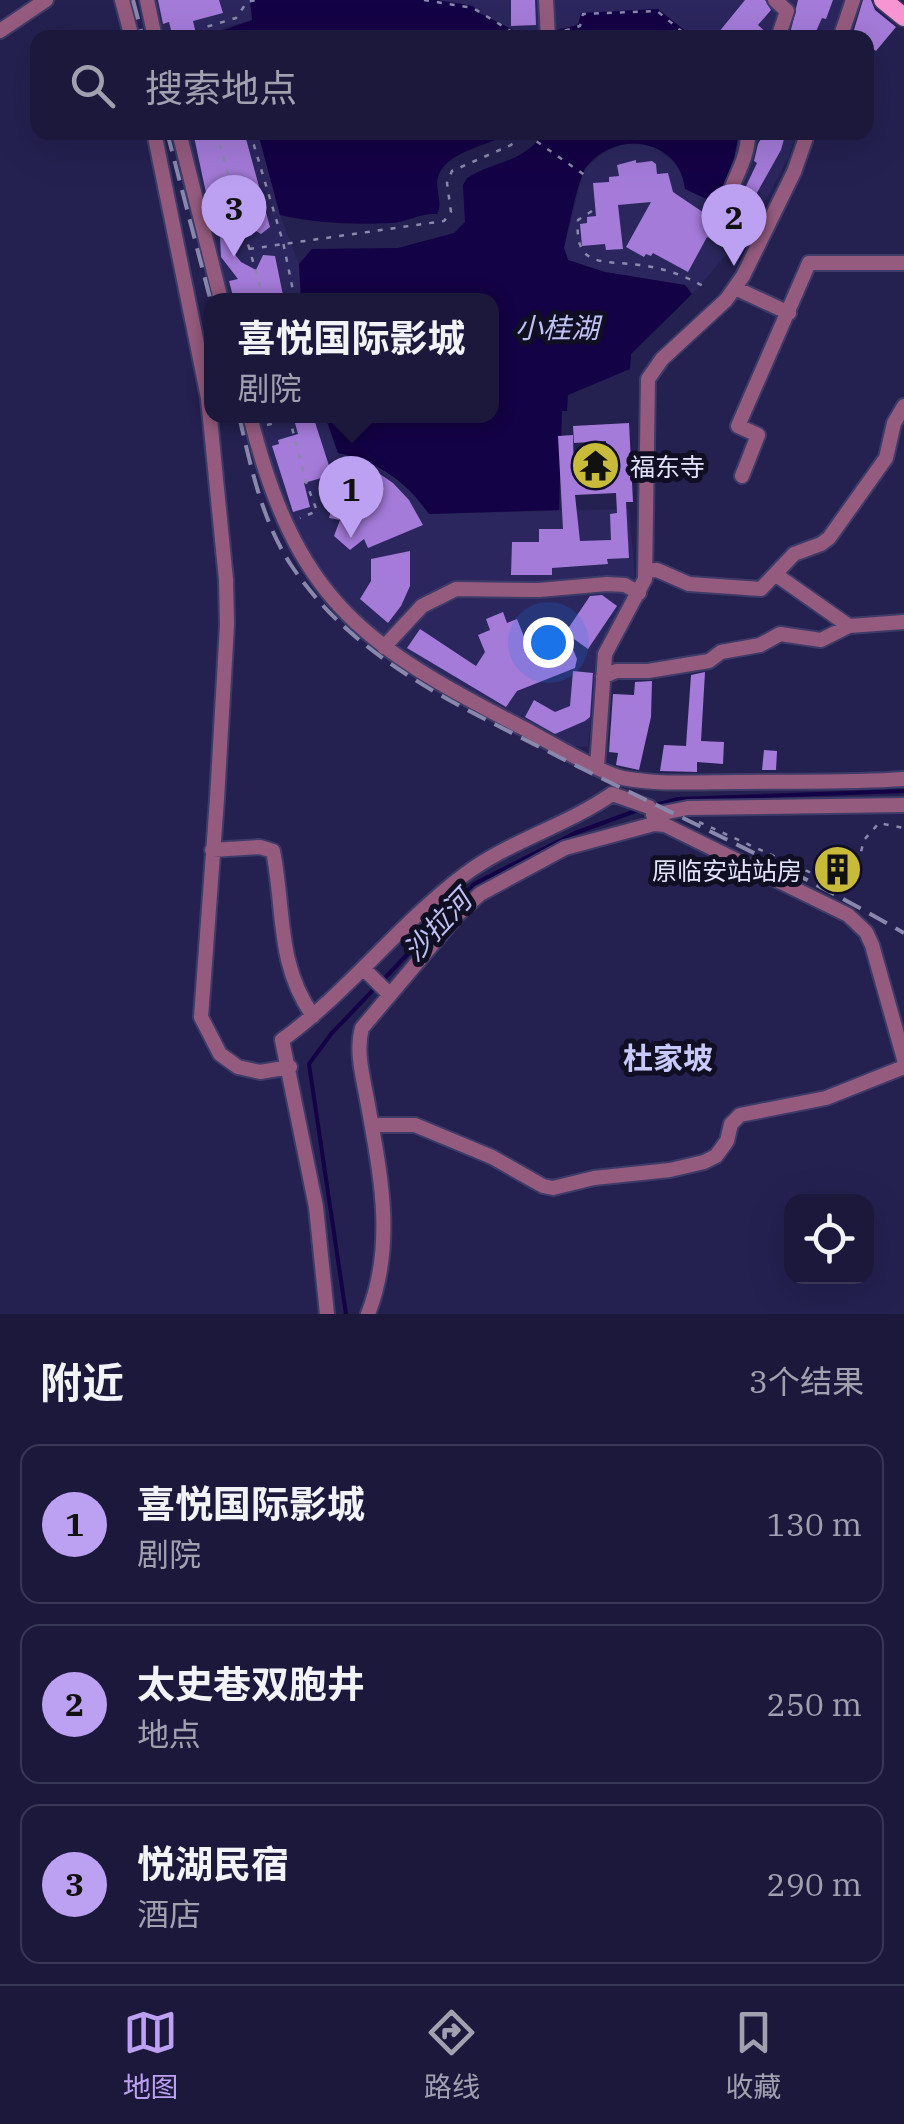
<!DOCTYPE html>
<html lang="zh">
<head>
<meta charset="utf-8">
<style>
	:root { --surface:#1b183c; --page:#242143; --text:#f1f3f6; --muted:#a0a0af; --line:#393756; --accent:#bca0f2 }
	body { margin:0; font-family:"IBM Plex Serif","Noto Sans SC",serif; background:var(--page); color:var(--text) }
	.controls { position:absolute; right:30px; bottom:30px; display:grid; overflow:hidden; border-radius:20px; box-shadow:0 10px 40px #0002 }
	.controls button { width:90px; height:90px; display:grid; place-items:center; padding:0; border:0; border-bottom:2px solid var(--line); background:var(--surface); color:var(--text); font:50px sans-serif }
	.you { position:absolute; left:548px; top:642px; width:35px; height:35px; margin:-25px; border:8px solid #fff; border-radius:50%; background:#1a73e8; box-shadow:0 0 0 15px #1a73e833 }
	.badge { display:grid; place-items:center; width:65px; height:65px; border-radius:50%; background:var(--accent); color:#111; font-size:32px; font-weight:700 }
	.pin { position:absolute; translate:-50% -82px; filter:drop-shadow(0 2px 5px #0008) }
	.pin::after { content:''; position:absolute; top:52px; width:35px; height:30px; background:inherit; clip-path:polygon(0 0,100% 0,50% 100%) }
	.popup { position:absolute; left:204px; top:293px; width:295px; height:130px; box-sizing:border-box; display:grid; place-content:center; border-radius:20px; background:var(--surface); filter:drop-shadow(0 2px 8px #0005); font-size:32px; white-space:nowrap; color:var(--muted) }
	.popup b { font-size:38px; color:var(--text) }
	.popup::after { content:''; position:absolute; left:50%; top:100%; margin-left:-20px; border:20px solid transparent; border-top-color:var(--surface) }
	.list { margin:0; padding:0; list-style:none }
	h2 { display:flex; justify-content:space-between; align-items:center; height:130px; margin:0; padding:0 40px; font-size:42px }
	h2 small { font-size:32px; font-weight:400; color:var(--muted) }
	.list li { display:grid; grid-template-columns:65px 1fr auto; gap:30px; align-items:center; box-sizing:border-box; height:160px; margin:0 20px 20px; padding:0 20px; border:2px solid var(--line); border-radius:20px }
	.list b { display:block; font-size:38px; white-space:nowrap }
	.list p { margin:0; font-size:32px; white-space:nowrap; color:var(--muted) }
	.list em { font-size:32px; font-style:normal; color:var(--muted) }
	.icon { flex:none; width:55px; height:55px; fill:none; stroke:currentColor; stroke-width:2; stroke-linecap:round; stroke-linejoin:round }
	.map { position:relative; flex:none; width:904px; height:1314px; overflow:hidden }
	.search { position:absolute; background:var(--surface); box-shadow:0 10px 40px #0002; left:30px; right:30px; top:30px; height:110px; display:flex; align-items:center; gap:25px; box-sizing:border-box; padding:0 35px; border-radius:20px; color:var(--muted); font-size:38px }
	.sheet { height:670px; background:var(--surface) }
	nav { display:flex; justify-content:space-around; align-items:center; box-sizing:border-box; height:140px; border-top:2px solid var(--line); background:var(--surface); font-size:28px; color:var(--muted) }
	nav a { display:grid; justify-items:center; gap:5px }
	nav .on { color:var(--accent) }
	.map>svg:first-child { display:block }
</style>
</head>
<body>
<div class="map">
<svg width="904" height="1314" viewBox="0 0 904 1314">
	<rect width="100%" height="100%" fill="#242050"/>
	<path fill="#2b275e" d="M150,0h100l3,20 -28,7 -7,5 1,5h-61z
		M437,0h407l-14,38 -137,-1 -36,-28 -75,4 -1,7 -8,7 -46,10 -66,-34z
		M183,133h75l22,82 19,49 2,36h-76z
		M739,133h58l-9,25 -34,64 -64,75v-9l-5,-3 -80,-13 -37,-12 -4,-12 20,-79 20,-17 26,-11 23,5 25,19 8,24 31,14 17,-45z
		M254,416h71l13,37 27,7 24,13 22,18 18,23 200,-5 7,78 -38,60 -10,100 -19,-2 -146,-74 -84,-69 -53,-83z"/>
	<path fill="#140246" d="M250,0h187l36,6 6,7 48,24 51,-12 3,-12 77,-4 35,28 -474,1 -1,-6 34,-12z
		M258,133v-1l252,1c-21,13 -60,17 -71,41 -6,15 5,27 -2,40 -17,-1 -30,8 -46,9 -37,2 -75,0 -111,-8z
		M545,133h194l-5,25 -17,46 -32,-15c-5,-50 -68,-60 -98,-23 -9,11 -19,65 -23,82l4,12 37,12 80,13 7,9 -61,60 -1,15 -62,26 -1,16h-5l-3,99 -130,4c-23,-33 -52,-53 -91,-61l-13,-37h166v-116h-190l-2,-36 13,-15 86,-1 56,-15 11,-11 -2,-37 4,-7c31,-19 50,-12 78,-45z"/>
	<g fill="none" stroke-linecap="round" stroke-linejoin="round">
		<path stroke="#140246" stroke-width="4" d="M655,805l23,-6 226,-8
			M383,980l91,-96 101,-51 66,-24
			M346,1314l-37,-250 22,-30 45,-47"/>
	</g>
	<path fill="#a47bd9" fill-rule="evenodd" d="M158,0h61l4,13 -30,8 4,17h-24l-4,-16 -6,2z
		M511,0h24l1,25 -25,1z
		M745,0h20l6,10 -13,15 10,9v4h-54z
		M798,0h35l-7,19 -4,-1 -9,20h-24z
		M863,0h8l4,10 21,17 -20,24 -10,-8v-5h-7l-6,-5z
		M193,132h16l2,5 16,-5 18,3 25,92 -9,7 -5,-3 -4,-14 -19,5 3,10 -4,9v10l9,11 15,8 7,-15 12,1 9,44h-50l-5,-19 9,-2 -17,-22 -1,-22 -14,-42z
		M765,132h21l-5,18 -31,55 -4,-2 -3,7 -6,-5 20,-42 -3,-2 4,-17z
		M636,160v3l16,-2 4,3 1,10 11,-1 5,19 49,33 -9,15 -6,-3 -19,35 -35,-19 -2,3 -5,-2 -2,3 -18,-10 25,-45 -33,3 5,44 -17,1 -1,-6 -23,2 -2,-22 7,-1v-6l9,-1 -3,-33 16,-1v-5l10,-1 -2,-11z
		M293,416h20l19,59 -28,8 6,24 -17,5 -21,-66 7,-2 -1,-4 20,-6z
		M629,423l4,79h-7l3,56 -22,1 1,5 -56,4v7h-41l1,-33h27v-13h24l-5,-93 15,-1 1,41 34,-1 -2,-34 -32,2 -1,-17zM616,493l1,20 -7,1 1,26 -31,1 -5,-46z
		M344,460l30,10 19,13 16,17 14,25 -55,23 -4,-9 -14,11 -16,-14 6,-16 -11,-2z
		M410,551v35l-9,20 -13,17 -28,-24 11,-18v-22z
		M602,595l15,11 -29,43 -21,-15 10,25 -2,9 -58,23 -11,16 -99,-59 13,-19 56,37 9,-14 -7,-17 12,-5 -4,-11 17,-7 4,11 10,-4 14,35 28,-12 31,-46z
		M573,671l20,2 -3,44 -5,4 -30,13 -30,-17 9,-17 21,12 15,-6z
		M705,672l-4,69 23,1 -1,22 -26,-2v10l-37,-1 4,-26 22,1 5,-71z
		M652,681l-1,36 -12,53 -23,-5 2,-12 -9,-1 4,-58 21,1 1,-13z
		M764,750l13,1 -1,19h-14z
		M827,856l27,13 -8,15 -27,-13z"/>
	<g fill="none" stroke-linecap="round" stroke-linejoin="round">
		<defs>
			<path id="minor" d="M122,0l10,38
				M147,0l8,38
				M546,0l2,38
				M775,0l12,11 -9,27
				M0,31l46,-31
				M840,38l13,-38
				M154,132l54,266 18,182 1,45 -10,174 -16,218 19,37 18,13 22,5 30,-5
				M179,132l42,168
				M742,225l-17,-11c2,-30 24,-50 23,-82
				M735,288l54,25
				M250,416c46,183 110,228 271,311 24,12 80,47 102,51 36,7 77,4 114,4 55,-1 112,1 167,-3
				M742,476l16,-41 -20,-9 71,-163h95
				M646,571l11,-1 32,14 72,5 33,-35 27,-10 8,-6 57,-80 8,-35 10,-17
				M775,574l74,52 55,-4
				M384,647l38,-41 34,-17 83,1 68,-6 18,1 14,8
				M603,677l13,-6h32l61,-10 12,-9 39,-7 20,-11 41,6 28,-14
				M597,767l8,-113 40,-75 3,-200 14,-20 64,-59 17,-24 51,-104 14,-40
				M653,815l35,-7 216,-3
				M212,850l48,-3 13,4c12,60 3,112 40,165
				M363,968l26,26
				M372,1125h43l77,32 51,29 10,2 41,-10 76,-8 34,-8 12,-6 11,-15 4,-17 9,-9 86,-17 78,-31
				M327,1314l-11,-107 -34,-167c66,-48 116,-115 182,-165 45,-34 102,-49 148,-81l37,13
				M368,1314c27,-69 13,-137 0,-209 -4,-24 -13,-53 -6,-77l97,-115 21,-19 85,-46 89,-24 11,1 183,90 18,17 6,13 32,114"/>
			<path id="major" d="M883,0l21,17"/>
		</defs>
		<use href="#minor" stroke="#3e3b68" stroke-width="18"/>
		<use href="#major" stroke="#3e3b68" stroke-width="21"/>
		<path stroke="#8a89ac" stroke-width="2.5" stroke-dasharray="5 8" stroke-linecap="butt" d="M424,0l49,8 49,30
			M209,38l-3,-11 30,-9 11,-16 9,-2
			M216,132l48,168
			M250,132l33,110 12,58
			M526,134l60,42
			M592,211l-14,9c-4,49 26,40 62,45 24,3 46,11 67,23
			M249,249l195,-28 7,-9 -4,-29 5,-12 59,-26 15,-13
			M289,416l17,66 11,29 -17,7
			M267,425l22,-6
			M699,822l152,69 13,-51 15,-17 25,5"/>
		<use href="#minor" stroke="#955b7f" stroke-width="14"/>
		<use href="#major" stroke="#f695d1" stroke-width="18"/>
		<path stroke="#8987ab" stroke-width="4" stroke-dasharray="20 10" stroke-linecap="butt" d="M133,0l10,38
			M167,132l44,170
			M239,416c12,51 23,105 52,149 65,97 168,140 268,192 115,58 233,111 345,176"/>
		<path stroke="#8a89ac" stroke-width="2.5" stroke-dasharray="5 8" stroke-linecap="butt" d="M540,38l40,-12 3,-12 74,-3 33,27"/>
	</g>
	<defs>
		<symbol id="temple-disc" viewBox="-11 -11 22 22"><circle r="9.5" fill="#c9bb3a" stroke="#0f0e23"/><path d="M0-6L5-2H3V0L6.5 2.5H4V6H1.5V3h-3V6H-4V2.5H-6.5L-3 0V-2H-5Z" fill="#111"/></symbol>
		<symbol id="building-disc" viewBox="-11 -11 22 22"><circle r="9.5" fill="#c9bb3a" stroke="#0f0e23"/><path d="M-4-6H4V6H1V3H-1V6H-4ZM-2.5-4.3h1.7v1.8h-1.7ZM.8-4.3h1.7v1.8H.8ZM-2.5-1h1.7V.8h-1.7ZM.8-1h1.7V.8H.8Z" fill="#111"/></symbol>
	</defs>
	<g fill-rule="evenodd">
		<use href="#temple-disc" x="568" y="438" width="55" height="55"/>
		<use href="#building-disc" x="810" y="842" width="55" height="55"/>
	</g>
	<g text-anchor="middle" dominant-baseline="central" stroke-width="10" stroke-linejoin="round" paint-order="stroke">
		<g font-size="25" fill="#e1e2fb" stroke="#0f0e23" text-anchor="start">
			<text x="630" y="466">福东寺</text>
			<text x="802" y="870" text-anchor="end">原临安站站房</text>
		</g>
		<g font-size="28" font-style="italic" fill="#bec1f1" stroke="#0f0e23">
			<text x="557" y="327">小桂湖</text>
			<text transform="translate(437 925) rotate(-47)">沙拉河</text>
		</g>
		<g font-size="30" font-weight="bold" fill="#c6c9f9" stroke="#0f0e23">
			<text x="668" y="1057">杜家坡</text>
		</g>
	</g>
</svg>
<div class="controls">
<button><svg class="icon" aria-label="locate" viewBox="0 0 24 24"><circle cx="12" cy="12" r="6"/><path d="M12 2v4M12 18v4M2 12h4M18 12h4"/></svg></button>
</div>
<div class="you"></div>
<div class="pin badge" style="left:351px;top:538px">1</div>
<div class="popup"><b>喜悦国际影城</b>剧院</div>
<div class="pin badge" style="left:734px;top:266px">2</div>
<div class="pin badge" style="left:234px;top:257px">3</div>
<div class="search"><svg class="icon" aria-label="search" viewBox="0 0 24 24"><circle cx="10" cy="10" r="6"/><path d="M15 15l6 6"/></svg>搜索地点</div>
</div>
<section class="sheet">
<h2>附近<small>3个结果</small></h2>
<ul class="list">
<li><span class="badge">1</span><div><b>喜悦国际影城</b><p>剧院</p></div><em>130 m</em></li>
<li><span class="badge">2</span><div><b>太史巷双胞井</b><p>地点</p></div><em>250 m</em></li>
<li><span class="badge">3</span><div><b>悦湖民宿</b><p>酒店</p></div><em>290 m</em></li>
</ul>
</section>
<nav>
<a class="on"><svg class="icon" aria-label="map" viewBox="0 0 24 24"><path d="M3 6l6-2 6 2 6-2v14l-6 2-6-2-6 2zM9 4v14M15 6v14"/></svg>地图</a>
<a><svg class="icon" aria-label="directions" viewBox="0 0 24 24"><path d="M12 3l9 9-9 9-9-9zM9 14v-3h6M13 9l2 2-2 2"/></svg>路线</a>
<a><svg class="icon" aria-label="saved" viewBox="0 0 24 24"><path d="M7 4h10v16l-5-4-5 4z"/></svg>收藏</a>
</nav>
</body>
</html>
